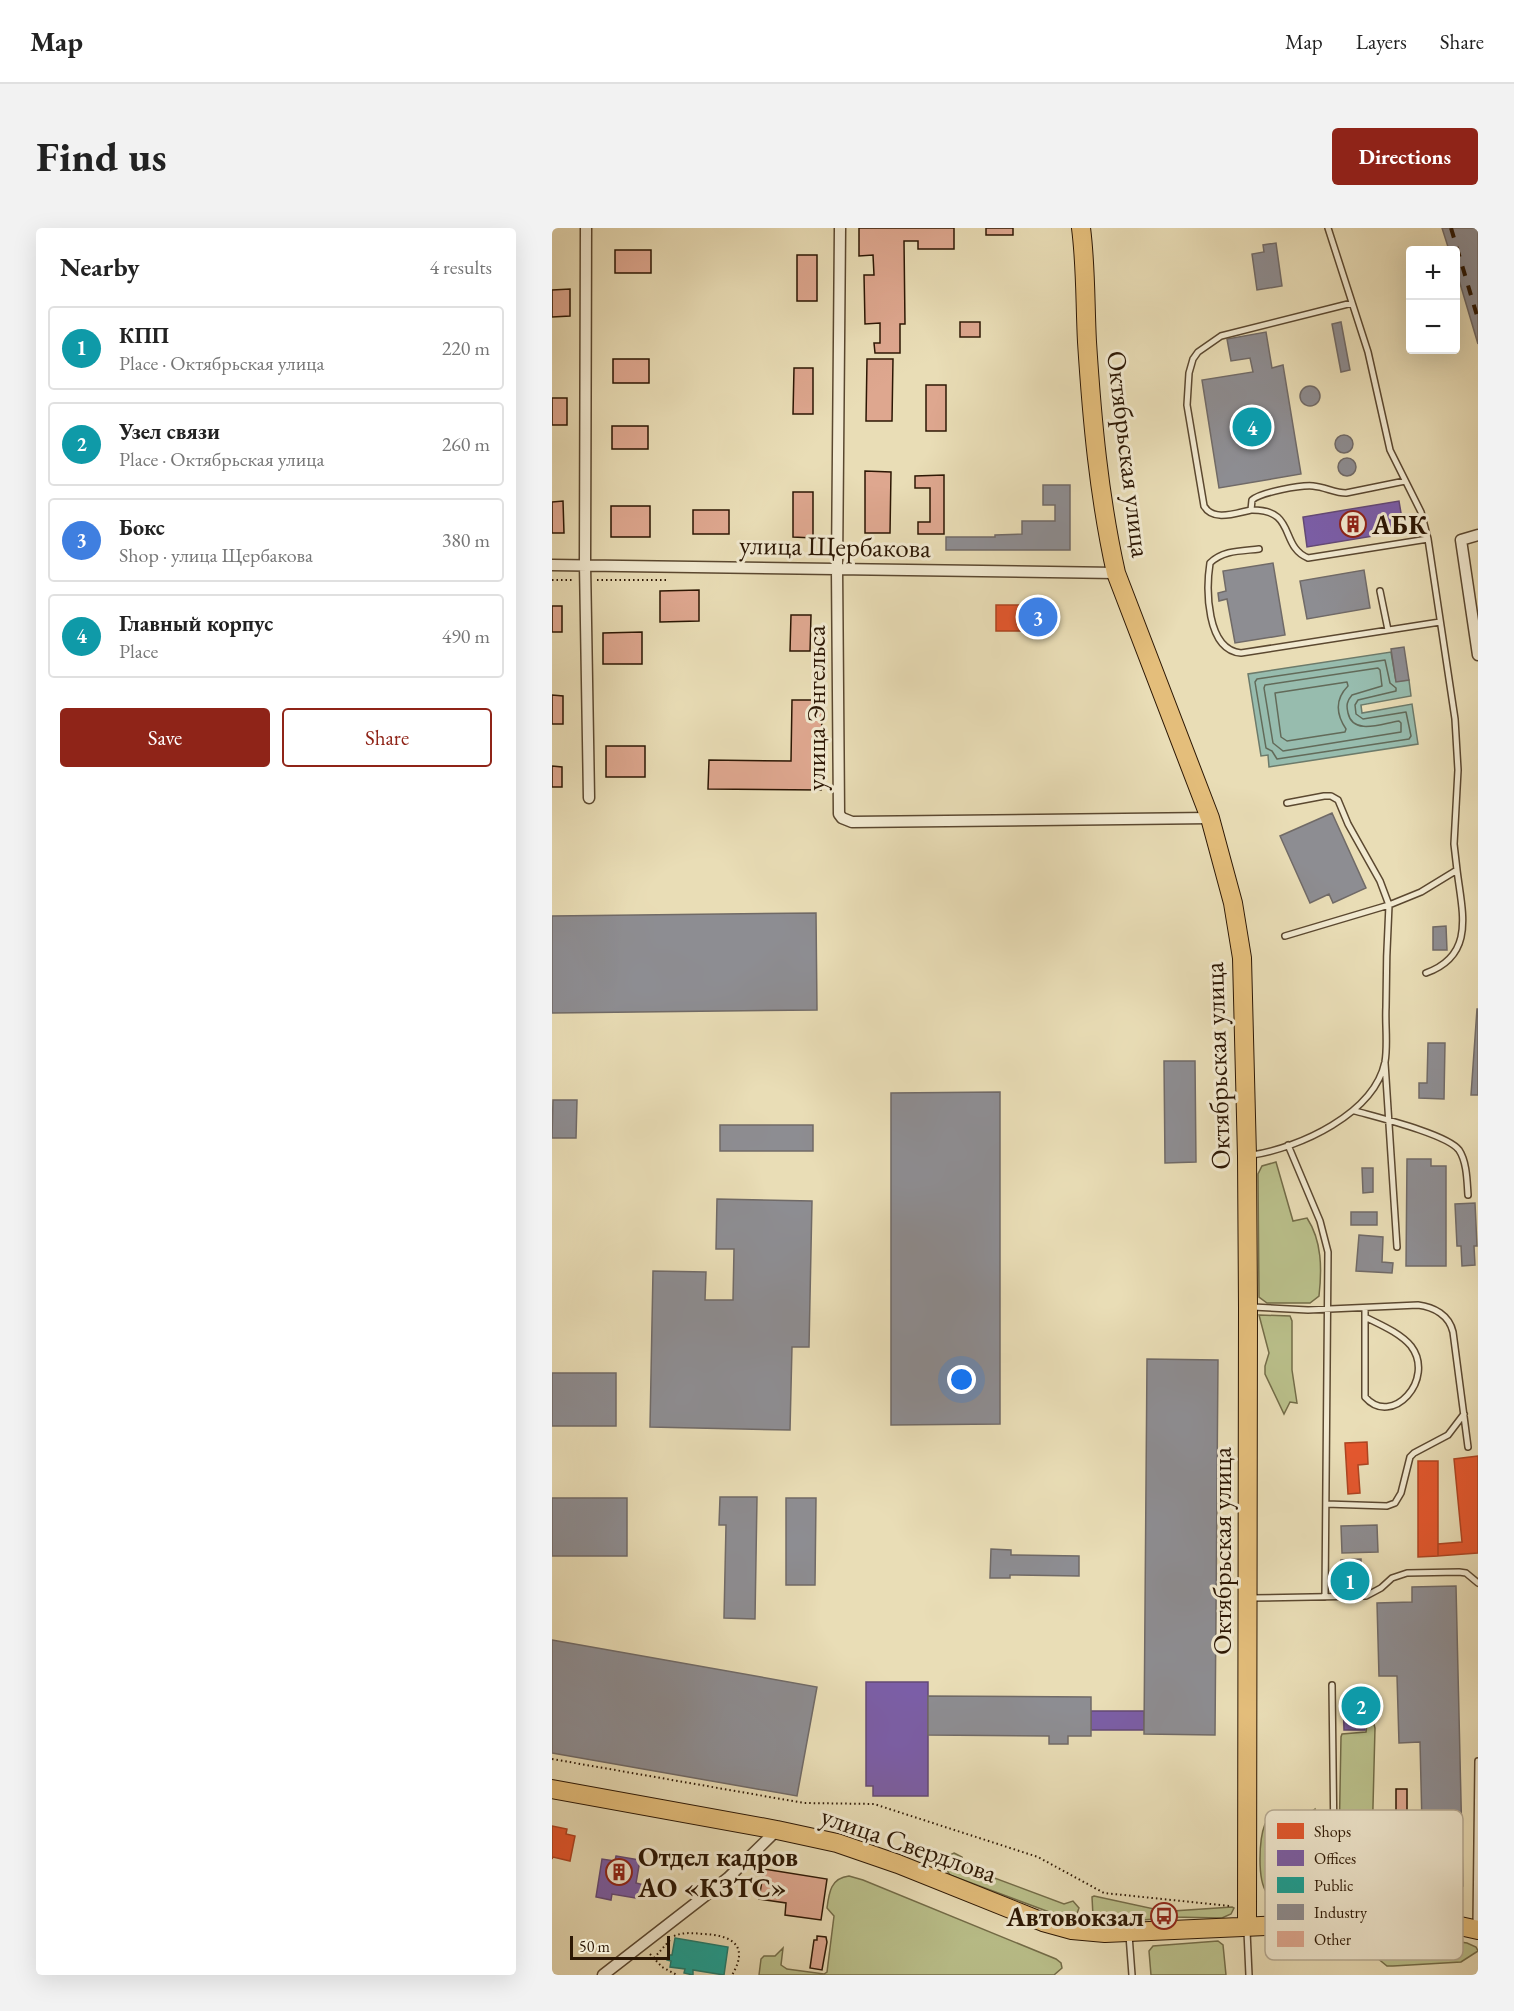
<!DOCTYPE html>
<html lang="en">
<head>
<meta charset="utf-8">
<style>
	:root { --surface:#fff; --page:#f2f2f2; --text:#222; --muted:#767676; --line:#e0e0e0; --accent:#8f2418 }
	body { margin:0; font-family:"EB Garamond",serif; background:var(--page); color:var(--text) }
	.controls { position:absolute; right:18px; top:18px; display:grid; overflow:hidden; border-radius:6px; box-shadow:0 6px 24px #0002 }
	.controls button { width:54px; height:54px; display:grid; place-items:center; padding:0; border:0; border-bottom:2px solid var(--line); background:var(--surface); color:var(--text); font:30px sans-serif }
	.scale { position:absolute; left:18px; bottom:15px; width:100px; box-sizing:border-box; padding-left:6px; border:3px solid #2c1704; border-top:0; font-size:16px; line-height:21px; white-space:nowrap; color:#2c1704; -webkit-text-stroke:4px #f1e9d0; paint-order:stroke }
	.you { position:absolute; left:410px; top:1152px; width:21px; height:21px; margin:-15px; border:4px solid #fff; border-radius:50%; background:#1a73e8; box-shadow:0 0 0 9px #1a73e833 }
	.badge { display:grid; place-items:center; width:39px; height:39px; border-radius:50%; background:var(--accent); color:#fff; font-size:20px; font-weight:700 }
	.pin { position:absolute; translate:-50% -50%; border:3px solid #fff; box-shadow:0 2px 6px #0006 }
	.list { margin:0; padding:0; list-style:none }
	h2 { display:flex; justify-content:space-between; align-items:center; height:78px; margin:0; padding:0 24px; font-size:26px }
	h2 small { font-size:20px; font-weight:400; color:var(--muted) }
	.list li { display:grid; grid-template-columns:39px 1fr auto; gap:18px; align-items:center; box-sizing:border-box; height:84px; margin:0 12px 12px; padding:0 12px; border:2px solid var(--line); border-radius:6px }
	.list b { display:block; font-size:22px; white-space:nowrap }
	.list p { margin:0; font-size:20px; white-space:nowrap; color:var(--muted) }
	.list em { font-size:20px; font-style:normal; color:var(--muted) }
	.actions { display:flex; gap:12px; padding:18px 24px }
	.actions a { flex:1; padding:14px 0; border:2px solid var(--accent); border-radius:6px; text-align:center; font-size:21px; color:var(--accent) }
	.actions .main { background:var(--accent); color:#fff }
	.map { position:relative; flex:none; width:926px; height:1747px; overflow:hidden; border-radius:6px }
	header { display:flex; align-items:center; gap:36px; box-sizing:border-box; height:84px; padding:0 30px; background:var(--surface); border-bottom:2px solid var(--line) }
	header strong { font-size:28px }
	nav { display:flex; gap:33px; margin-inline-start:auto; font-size:21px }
	.intro { display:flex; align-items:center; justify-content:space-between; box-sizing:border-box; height:144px; padding:0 36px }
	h1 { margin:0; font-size:42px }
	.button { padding:15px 27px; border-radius:6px; background:var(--accent); color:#fff; font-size:21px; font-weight:700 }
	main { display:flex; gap:36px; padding:0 36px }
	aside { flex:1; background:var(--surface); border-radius:6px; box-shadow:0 6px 24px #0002 }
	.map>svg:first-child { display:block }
</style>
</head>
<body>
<header>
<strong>Map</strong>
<nav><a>Map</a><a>Layers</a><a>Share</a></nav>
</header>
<div class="intro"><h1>Find us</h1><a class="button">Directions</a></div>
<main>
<aside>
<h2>Nearby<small>4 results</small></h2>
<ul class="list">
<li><span class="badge" style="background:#0f9aa8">1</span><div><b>КПП</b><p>Place · Октябрьская улица</p></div><em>220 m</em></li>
<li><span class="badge" style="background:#0f9aa8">2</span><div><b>Узел связи</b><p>Place · Октябрьская улица</p></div><em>260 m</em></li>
<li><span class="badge" style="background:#3f7fe0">3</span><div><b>Бокс</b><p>Shop · улица Щербакова</p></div><em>380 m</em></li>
<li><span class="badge" style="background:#0f9aa8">4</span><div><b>Главный корпус</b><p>Place</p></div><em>490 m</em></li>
</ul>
<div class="actions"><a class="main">Save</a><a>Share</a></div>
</aside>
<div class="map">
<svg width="926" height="1747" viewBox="0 0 926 1747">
	<rect width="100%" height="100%" fill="#e9ddb6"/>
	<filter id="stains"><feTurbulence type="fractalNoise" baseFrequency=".00333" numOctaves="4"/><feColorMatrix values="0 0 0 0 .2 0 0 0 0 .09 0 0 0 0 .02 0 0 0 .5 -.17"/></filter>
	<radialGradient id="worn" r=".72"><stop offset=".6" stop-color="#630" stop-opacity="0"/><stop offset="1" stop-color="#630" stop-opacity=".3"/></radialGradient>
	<path fill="#bac08b" stroke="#736c48" stroke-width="1.5" d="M724,934l17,59 14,-3c15,23 15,51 12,78l-9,7h-43l-8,-6 -1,-123 4,-8z
		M707,1087l31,1 2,5v49l5,33 -7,-1 -6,12 -19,-40v-8l4,-13z
		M818,1495l4,1 1,4 -3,117c-5,19 -32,21 -33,0l2,-108 1,-3 24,-2 1,-7z
		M763,1581l6,41 -1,39c-8,9 -42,7 -53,4 -10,-13 -8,-54 -2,-69l3,-2 28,1z
		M402,1625l8,4 3,10 99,37 9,-3 6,7 -3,8 -4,1 -12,-1 -110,-41 -7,-10 3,-8z
		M297,1648l14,4 193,79 5,4 1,5 -8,7h-295l2,-16 3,-3h11l8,-8 -2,17 6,4 37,5 3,-2 7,-56 -7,-8c2,-16 4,-30 22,-32z
		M542,1668l65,14v9c-16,0 -54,7 -66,-3l-1,-19z
		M680,1679l2,1 -3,6 -9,4 -50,-1 1,-6z
		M838,1703l77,12 9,4 2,4 -17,11 -68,4h-6l-16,-13 -11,4 -18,-13v-4l6,-4z
		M666,1713l5,4 3,30h-75l-2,-24 4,-5z"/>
	<path fill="#97bcae" stroke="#6c7a6a" stroke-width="1.5" d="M839,424l5,29 13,-1 2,16 -50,9 1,8 50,-9 6,40 -149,23 -1,-12 -7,1 -13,-82z"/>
	<path fill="#e4572e" stroke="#ad4421" stroke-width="1.5" d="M444,377h50v26h-50z
		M815,1214l1,22 -10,1 2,28 -12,1 -3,-51z
		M926,1228v97l-40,3v-12l24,-2 -8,-83z
		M866,1233h20v95l-20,1z
		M0,1598l15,3 -1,5 9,2 -5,25 -17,-4 -1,2z"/>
	<path fill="#7b5ea7" stroke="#634976" stroke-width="1.5" d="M847,273l5,30 -97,16 -4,-30z
		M314,1454h62v114h-55v-10h-7z
		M826,1465v25h-13v12h-21l-1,-36z
		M539,1483h53v19h-53z
		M64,1628l24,4 -4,23 8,2 -3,14 -29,-5 -1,6 -15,-3 6,-38 13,2z"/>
	<path fill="#17a398" stroke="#1d796c" stroke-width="1.5" d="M123,1710l53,9 -4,28 -31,-5v5l-9,-2 1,-4 -15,-2 1,-6 -4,-1 1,-5h4z"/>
	<path fill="#8d8d92" stroke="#706a67" stroke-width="1.5" d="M890,0h36v116l-22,-74v-20h-7z
		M724,15l6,43 -25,4 -5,-36 12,-2 -1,-7z
		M789,94l9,48 -9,2 -9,-48z
		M714,104l6,36 11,-3 18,109 -82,14 -17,-108 51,-8 -3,-14 -19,3 -4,-22z
		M748 168a10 10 0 1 1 20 0a10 10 0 1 1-20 0Z
		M783 216a9 9 0 1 1 18 0a9 9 0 1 1-18 0Z
		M786 239a9 9 0 1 1 18 0a9 9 0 1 1-18 0Z
		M491,257h27v65h-124v-13h49v-2l27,-1v-13h33v-16h-12z
		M721,335l12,72 -50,8 -8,-44 -8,2 -1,-8 8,-2 -3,-20z
		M812,342l6,38 -63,11 -7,-38z
		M852,419l5,33 -13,2 -5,-33z
		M780,585l34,75 -33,15 -4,-9 -19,9 -30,-67z
		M264,685l1,97 -265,3v-97z
		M894,698l1,24h-14v-23z
		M925,781h1v86h-7z
		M876,815h17l-1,56 -25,-1v-15h8z
		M612,833h31l1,101 -31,1z
		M448,864v332l-109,1v-332z
		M1,872h24l-1,38h-24z
		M168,897h93v26h-93z
		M855,931h24v7h15v100h-40z
		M810,940h11v24l-10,1z
		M165,971l95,2 -3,146h-17l-2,83 -140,-3 3,-156 53,1 -1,28h28l1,-51h-18z
		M923,975l2,43h-3l1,19 -13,1 -1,-20h-4l-2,-42z
		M799,984h26v13h-26z
		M807,1007l24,2 -1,25 11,1 -1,10 -36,-2z
		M595,1131l71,1 -3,375 -71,-1z
		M0,1145h64v53h-64z
		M168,1269h37l-2,122 -31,-1 2,-93h-7z
		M0,1270h75v58h-75z
		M234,1270h30l-1,87h-29z
		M825,1297l1,27 -36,1 -1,-27z
		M439,1321l20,1v5l68,1v20l-69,-1v3h-20z
		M809,1331l1,30 -23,1v-18h3l-1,-12z
		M904,1358l7,300 -43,1 -1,-63h3l-2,-82 -21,1 -2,-67h-18l-2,-73 35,-1v-15z
		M0,1412l265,47 -20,109 -245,-43z
		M376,1468l163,1v39h-23v8h-19v-8l-121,-1z"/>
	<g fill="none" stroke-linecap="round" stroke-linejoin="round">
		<path stroke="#626a59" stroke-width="1.5" d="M833,432l5,23 6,5v3l-38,9 -3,5 1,9 7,5 43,-7 5,24 -2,3 -132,20 -5,-8 -6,-3 -11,-66 2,-3z
			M826,440l2,2 2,16 -30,9c-5,6 -6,10 -4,18 5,23 35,10 51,8l2,2v9l-118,19 -10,-8 -9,-55 1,-3z
			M795,454l1,4c-13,13 -12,28 -2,43l-1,3 -58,9 -6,-4 -6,-44z"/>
	</g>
	<path fill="#dea78f" stroke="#2c1704" stroke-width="1.5" d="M307,0h95v21h-36v-8h-14l1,83h-5v29h-25l-1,-10h6v-20l-15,1 -1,-49h10l-1,-20 -14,1z
		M434,0h27v7h-27z
		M63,22h36v23h-36z
		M245,27h20v46h-20z
		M18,61v27l-18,1v-27z
		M408,94h20v15h-20z
		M61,131h36v24h-36z
		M315,131h26l-1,62h-26z
		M242,140h19v46h-20z
		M374,157h20v46h-20z
		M0,170h15v27h-15z
		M60,198h36v23h-36z
		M313,243l26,1 -1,61h-25z
		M392,247v59h-26v-12h12v-34h-15v-12z
		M241,264h20v46l-20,-1z
		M11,273l1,32h-12v-31z
		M59,278h39v31h-39z
		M141,282h36v24h-36z
		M147,362v31l-39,1v-31z
		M0,378h10v26h-10z
		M239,387h20l-1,36h-20z
		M90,404v32h-39v-31z
		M0,467l11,1v28h-11z
		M240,472h30l-1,90 -113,-1 1,-29 82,1z
		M54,518h39v31h-39z
		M0,538l10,1v20h-10z
		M844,1561h11v34h-11z
		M212,1641l63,10 -6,41 -36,-5 1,-12 -27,-4z
		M265,1708l9,1 1,5 -5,28 -12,-2 4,-28h3z"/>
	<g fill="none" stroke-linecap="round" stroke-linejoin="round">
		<defs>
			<path id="service" d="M800,75l-131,33 -23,16 -5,7 -4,14 -2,32 17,101c9,16 32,7 47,4l1,-10c9,-8 49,-15 61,-14 12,1 22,7 33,7l59,-12
				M699,282c46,-1 28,36 57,48l120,-19
				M707,321c-17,2 -36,1 -49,14 -4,26 -4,87 31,90l199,-31
				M828,363l8,39
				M733,708l104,-31 -9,-24 -32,-57 -10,-24 -7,-4h-7l-37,7
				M874,745c50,-18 36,-61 31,-103
				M833,835l12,184
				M803,883c21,6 92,23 104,39 8,12 8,31 9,45
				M736,917l32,76 8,31 -3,345
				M700,927c47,-7 122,-41 133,-93 3,-17 0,-38 1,-55 0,-34 1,-68 3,-102l32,-13 36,-22 -3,-26 4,-74 -3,-51 -27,-180 -7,-27 -31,-62 -22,-98 -40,-124
				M701,1079l55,3 110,-5c16,2 31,10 35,27l15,115
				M813,1080v89c27,31 71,-18 46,-51 -11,-13 -30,-21 -44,-28
				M774,1276l61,2 8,-3 6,-10 9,-36 4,-4 34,-18 16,-21
				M699,1370l115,-2 15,-8 11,-10 15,-5 52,-1 7,1 12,10
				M780,1457l3,236
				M924,1697l2,-164
				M695,1703l2,44
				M577,1707l3,40"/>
			<path id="minor" d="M34,0l-1,336 4,234
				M288,0l-3,340 2,246 3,4 10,4 358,-4
				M926,307l-17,5 17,115
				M0,337l564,8
				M51,1747l125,-97 49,-48"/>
			<path id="primary" d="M529,0c5,38 4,76 6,114 5,78 12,155 29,231l94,245 23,85 9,55 5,198 1,151 -1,619
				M0,1561l225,41 60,13 61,21 145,58 29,8 33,3 272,-12 74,3 27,6"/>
		</defs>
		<use href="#service" stroke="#5b4830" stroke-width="8"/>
		<use href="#minor" stroke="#5b4830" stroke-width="13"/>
		<use href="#primary" stroke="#2c1704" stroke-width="20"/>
		<path stroke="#2c1704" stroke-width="2" stroke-dasharray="1.5 3" stroke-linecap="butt" d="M0,352h21
			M45,352h69
			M0,1531l252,44 70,1 164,53 66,36 126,13
			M122,1708c9,-4 19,-3 29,-2 28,1 47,11 29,41
			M98,1726l12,13 15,8
			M102,1730l16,-18"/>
		<use href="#service" stroke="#f1e9d0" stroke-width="5"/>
		<use href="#minor" stroke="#f1e9d0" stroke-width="10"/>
		<use href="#primary" stroke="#e4be7b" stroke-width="18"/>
		<path stroke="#2c1704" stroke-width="4" stroke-dasharray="10 10" stroke-linecap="butt" d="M899,0l27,91"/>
	</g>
	<defs>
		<symbol id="building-ring" viewBox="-11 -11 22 22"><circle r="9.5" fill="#f1e9d0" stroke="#8f2418" stroke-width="1.5"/><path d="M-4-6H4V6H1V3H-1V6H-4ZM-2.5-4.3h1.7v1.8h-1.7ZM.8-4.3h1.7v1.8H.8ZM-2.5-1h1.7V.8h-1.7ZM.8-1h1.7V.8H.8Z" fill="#8f2418"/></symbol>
		<symbol id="bus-ring" viewBox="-11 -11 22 22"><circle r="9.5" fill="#f1e9d0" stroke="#8f2418" stroke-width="1.5"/><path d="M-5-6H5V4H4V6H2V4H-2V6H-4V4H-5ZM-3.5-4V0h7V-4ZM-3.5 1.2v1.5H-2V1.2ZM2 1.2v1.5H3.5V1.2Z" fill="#8f2418"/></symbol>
	</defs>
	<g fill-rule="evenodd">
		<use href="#building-ring" x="786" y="281" width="30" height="30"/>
		<use href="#building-ring" x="52" y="1629" width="30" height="30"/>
		<use href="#bus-ring" x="597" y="1673" width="30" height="30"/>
	</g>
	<g text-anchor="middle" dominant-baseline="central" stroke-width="6" stroke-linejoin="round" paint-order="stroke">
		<g font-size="27" fill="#2c1704" stroke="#f1e9d0">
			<text transform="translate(577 226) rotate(83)">Октябрьская улица</text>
			<text transform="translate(283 318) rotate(1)">улица Щербакова</text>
			<text transform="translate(263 480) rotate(-90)">улица Энгельса</text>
			<text transform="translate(665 838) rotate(-92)">Октябрьская улица</text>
			<text transform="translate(669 1323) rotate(-90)">Октябрьская улица</text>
			<text transform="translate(357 1616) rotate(19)">улица Свердлова</text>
		</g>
		<g font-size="27" font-weight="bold" fill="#2c1704" stroke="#f1e9d0" text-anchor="start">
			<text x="820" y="296">АБК</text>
			<text x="86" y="1628">Отдел кадров<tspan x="86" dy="31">АО «КЗТС»</tspan></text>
			<text x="592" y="1688" text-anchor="end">Автовокзал</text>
		</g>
	</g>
	<rect x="713" y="1582" width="198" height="150" rx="9" fill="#f1e9d0" stroke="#b6aa93" stroke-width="1.5"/>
	<rect x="725" y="1595" width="27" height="16" fill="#e4572e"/>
	<rect x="725" y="1622" width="27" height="16" fill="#7b5ea7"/>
	<rect x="725" y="1649" width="27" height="16" fill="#17a398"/>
	<rect x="725" y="1676" width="27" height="16" fill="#8d8d92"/>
	<rect x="725" y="1703" width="27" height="16" fill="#dea78f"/>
	<g font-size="16" fill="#2c1704">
		<text x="762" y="1609">Shops</text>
		<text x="762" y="1636">Offices</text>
		<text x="762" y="1663">Public</text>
		<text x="762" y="1690">Industry</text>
		<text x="762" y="1717">Other</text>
	</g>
	<rect width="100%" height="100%" filter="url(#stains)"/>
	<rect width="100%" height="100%" fill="url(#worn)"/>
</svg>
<div class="controls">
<button>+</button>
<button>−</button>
</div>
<div class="scale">50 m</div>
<div class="you"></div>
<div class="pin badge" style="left:798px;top:1353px;background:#0f9aa8">1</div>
<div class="pin badge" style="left:809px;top:1478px;background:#0f9aa8">2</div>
<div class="pin badge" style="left:486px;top:389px;background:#3f7fe0">3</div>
<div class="pin badge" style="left:700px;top:199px;background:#0f9aa8">4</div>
</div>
</main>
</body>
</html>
